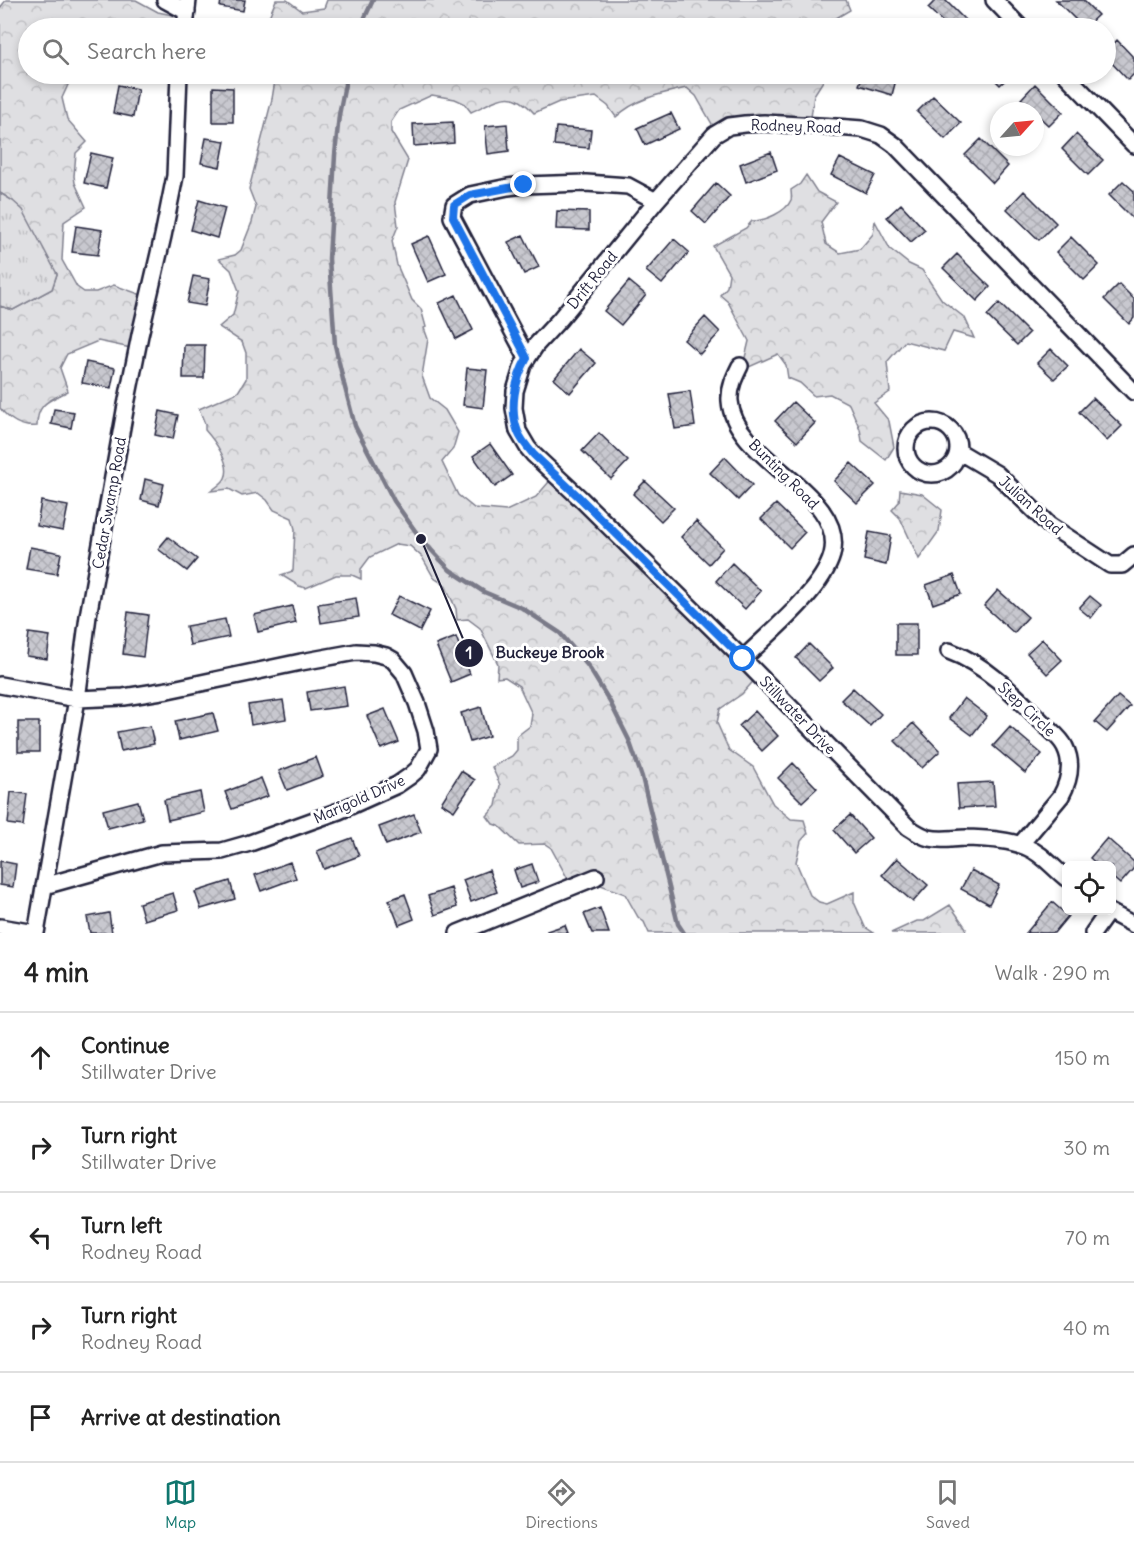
<!DOCTYPE html>
<html lang="en">
<head>
<meta charset="utf-8">
<style>
	:root { --surface:#fff; --page:#f2f2f2; --text:#222; --muted:#767676; --line:#e0e0e0; --accent:#0f766e }
	body { margin:0; font-family:Delius,sans-serif; background:var(--page); color:var(--text) }
	.controls { position:absolute; right:18px; bottom:18px; display:grid; overflow:hidden; border-radius:9px; box-shadow:0 3px 9px #0003 }
	.controls button { width:54px; height:54px; display:grid; place-items:center; padding:0; border:0; border-bottom:2px solid var(--line); background:var(--surface); color:var(--text); font:30px sans-serif }
	.compass { position:absolute; left:990px; top:102px; width:54px; height:54px; border-radius:50%; background:var(--surface); box-shadow:0 3px 9px #0003; rotate:63deg }
	.stop { position:absolute; width:18px; height:18px; margin:-14px; border:4px solid #1a73e8; border-radius:50%; background:#fff }
	.stop.end { background:#1a73e8; border-color:#fff; box-shadow:0 2px 6px #0008 }
	.list { margin:0; padding:0; list-style:none }
	h2 { display:flex; justify-content:space-between; align-items:center; height:78px; margin:0; padding:0 24px; font-size:26px }
	h2 small { font-size:20px; font-weight:400; color:var(--muted) }
	.list li { display:grid; grid-template-columns:39px 1fr auto; gap:18px; align-items:center; box-sizing:border-box; height:90px; padding:0 24px; border-top:2px solid var(--line) }
	.list b { display:block; font-size:22px; white-space:nowrap }
	.list p { margin:0; font-size:20px; white-space:nowrap; color:var(--muted) }
	.list em { font-size:20px; font-style:normal; color:var(--muted) }
	.icon { flex:none; width:33px; height:33px; fill:none; stroke:currentColor; stroke-width:2; stroke-linecap:round; stroke-linejoin:round }
	.map { position:relative; flex:none; width:1134px; height:933px; overflow:hidden }
	.search { position:absolute; background:var(--surface); box-shadow:0 3px 9px #0003; left:18px; right:18px; top:18px; height:66px; display:flex; align-items:center; gap:15px; box-sizing:border-box; padding:0 21px; border-radius:33px; color:var(--muted); font-size:22px }
	.sheet { height:528px; background:var(--surface) }
	nav { display:flex; justify-content:space-around; align-items:center; box-sizing:border-box; height:84px; border-top:2px solid var(--line); background:var(--surface); font-size:16px; color:var(--muted) }
	nav a { display:grid; justify-items:center; gap:3px }
	nav .on { color:var(--accent) }
	.map>svg:first-child { display:block }
</style>
</head>
<body>
<div class="map">
<svg width="1134" height="933" viewBox="0 0 1134 933">
	<defs>
		<pattern id="forest-crowns" width="20" height="18" patternUnits="userSpaceOnUse" patternTransform="scale(1.5)"><rect width="20" height="18" fill="#dfdfe2"/><path d="M2 6a3 3 0 1 1 6 0M12 15a3 3 0 1 1 6 0" fill="none" stroke="#bfbfc3"/></pattern>
		<pattern id="park-tufts" width="24" height="20" patternUnits="userSpaceOnUse" patternTransform="scale(1.5)"><rect width="24" height="20" fill="#dfdfe2"/><path d="M3 7l-1-3M5 7V3M7 7l1-3M15 17l-1-3M17 17v-4M19 17l1-3" fill="none" stroke="#bfbfc3"/></pattern>
		<pattern id="building-cross-hatch" width="8" height="8" patternUnits="userSpaceOnUse" patternTransform="scale(1.5)"><rect width="8" height="8" fill="#c8c8cf"/><path d="M0 0l8 8M0 8l8-8" fill="none" stroke="#acacb3"/></pattern>
	</defs>
	<rect width="100%" height="100%" fill="#fff"/>
	<filter id="ink" filterUnits="userSpaceOnUse"><feTurbulence type="fractalNoise" baseFrequency=".0167" numOctaves="2"/><feDisplacementMap in="SourceGraphic" scale="12" xChannelSelector="R" yChannelSelector="G"/><feConvolveMatrix kernelMatrix="1 2 1 2 8 2 1 2 1" color-interpolation-filters="sRGB"/></filter>
	<g filter="url(#ink)">
		<path fill="url(#forest-crowns)" stroke="#80808e" stroke-width="1.5" d="M6,0h130l22,12 29,6 -2,10h-36l-24,-5 -23,5h-74v46h45l-11,24 5,21 20,23 -11,11 -2,23 1,7 11,24 -22,15 -2,38 15,27 7,5h12l18,-7 36,13 -14,51 -38,-8 -31,13 -7,14 8,23c-18,10 -31,11 -31,35 -15,2 -28,-6 -37,-18v-102l13,4 39,-21 5,-15 -44,-73 -13,-8v-185z
			M276,0h11l15,11 22,-3 3,-8h519l4,10 -19,11 -4,7h-557l-2,-9z
			M276,74h544l3,7 -9,14 -4,30 -94,6 -20,-35 -9,-8c-28,6 -50,10 -71,29l-8,-11 -12,-9 -37,5 -25,11c-23,-27 -36,-13 -63,-1l-7,-9 -9,-4 -23,-4 -33,15 -8,12v10l17,28 -13,42 3,24 -6,15 5,24 15,35 9,9 5,18 -2,1 4,11 -6,37 8,22 15,12 13,22 -5,17 -11,13 16,33 16,13 32,3 30,-14 18,-21 205,199 -17,19 -22,15 -3,14 12,27 24,17 20,37 18,15 13,1 4,13 -7,8 -5,21 14,33 9,7 8,2 27,-12v10l11,25 9,6h-225l-5,-11 -6,-5 -13,-23 -24,-9 -26,7 -24,-44 -6,-4 -26,1 -20,-19 -6,-2 -6,-8 9,-10 4,-21 -8,-18 20,-11 5,-6v-14l13,-10 2,-12 -13,-28 -14,-9 -8,1 1,-14 -18,-36 -12,-9 -11,1 -1,-11 -11,-24 -11,-7 -12,-21 -12,-11 -13,-2 -27,13 -9,12v10l-9,-4h-16l-30,13 -7,-2 -18,-11 12,-4 2,-42 -3,-11 -18,-8 -7,-10 -9,-7 -16,3 -13,-7 -18,2c4,-3 12,-8 14,-13 7,-14 -11,-38 -20,-48v-6l-6,-15 39,-17 8,-13v-26l-4,-11 -23,-15 14,-12 6,-24 -8,-21 -12,-11 16,-4 6,-5 11,-28 4,-15 -7,-18 23,-90z
			M806,175l11,17 19,10 -15,20 5,22 14,9 20,-4 13,-15 2,-13 15,28 19,15 13,6 20,30 23,18 9,20 -21,-6 -9,19 -39,-10 -18,21 3,30 -16,11 15,18 5,26 -8,13 -24,-19 -2,-12 -11,-25 -19,-10 -16,2 -14,-13 -12,-5 -2,-13 -8,-11 -29,13 -6,-1 6,-25 -21,-39 -8,-7 7,-8 2,-13 -16,-28 33,-18 6,-7c13,0 34,-9 39,-21 1,-3 0,-7 0,-10l9,-6z
			M900,490l22,4 20,16 -3,21 -20,28 -19,-41 -8,-8 7,-8z
			M950,905l16,23 -1,5h-74l26,-12h7z"/>
		<path fill="url(#park-tufts)" stroke="#80808e" stroke-width="1.5" d="M0,193l13,8 10,9 34,64 -5,15 -39,21 -13,-4z"/>
		<g fill="none" stroke-linecap="round" stroke-linejoin="round">
			<path stroke="#7a7a88" stroke-width="4.5" d="M360,28l13,-28
				M347,74l-8,41 -4,40 -6,104 6,86 9,39 11,42 39,75 27,38 29,31 34,22 38,16 38,25 28,33 22,36 19,38 13,37 36,147 6,9"/>
		</g>
		<path fill="url(#building-cross-hatch)" stroke="#22223b" stroke-width="1.5" d="M221,0h24l-2,11 -23,-4z
			M936,0h9l22,22 -7,6h-11l-21,-20z
			M1056,0h27l15,15 -14,13z
			M1117,40l17,18v16l-6,6 -22,-23v-5z
			M863,74h28l6,2 -5,19 -33,-10z
			M989,74h23l-12,11z
			M1035,84l28,28 -14,14 -14,-13v-2h-2l-12,-12z
			M118,85l20,4 -5,28 -20,-4z
			M213,87l20,1v34h-20z
			M933,96l28,27 -16,16 -28,-27z
			M671,113l8,16 -34,16 -8,-17z
			M453,122l1,21 -40,3 -1,-22z
			M507,124l2,27 -21,3 -3,-28z
			M556,127l35,3 -2,18 -35,-3z
			M1076,134l27,26 -15,15 -26,-26z
			M206,138l19,3 -5,26 -19,-4z
			M981,139l27,27 -15,17 -28,-28z
			M771,152l6,18 -31,12 -6,-18z
			M91,153l22,5 -7,30 -22,-5z
			M840,158l35,17 -9,18 -35,-18z
			M1123,181l11,10v29l-25,-25z
			M716,183l14,13 -24,28 -14,-13z
			M1024,191l32,32 -17,17 -32,-31z
			M199,200l26,8 -8,30 -26,-8z
			M901,204l24,26 -14,12 -24,-25z
			M557,211l32,1v18l-33,-1z
			M76,226l26,4 -4,25 -26,-3z
			M523,235l16,32 -15,7 -16,-32z
			M429,236l17,38 -18,8 -17,-38z
			M1071,237l28,28 -15,15 -28,-28z
			M674,239l15,13 -27,32 -16,-13z
			M957,254l33,33 -13,14 -34,-33z
			M193,276l17,3 -5,27 -18,-3z
			M629,281l17,14 -25,30 -17,-14z
			M1119,284l15,15v19l-5,6 -25,-25z
			M456,295l17,35 -17,9 -17,-36z
			M999,303l30,30 -12,12 -30,-29z
			M705,317l15,15 -20,22 -16,-14z
			M184,345h21l-1,33h-21z
			M579,349l17,14 -26,30 -16,-14z
			M1051,349l17,17 -14,13 -17,-16z
			M86,362l29,6 -4,20 -29,-5z
			M467,368l20,2 -4,38 -20,-3z
			M690,391l5,35 -20,3 -6,-35z
			M1093,398l29,28 -15,15 -28,-29z
			M793,402l22,21 -18,19 -22,-21z
			M54,409l20,3 -3,16 -20,-4z
			M160,411l18,4 -5,24 -18,-4z
			M599,433l29,28 -17,18 -29,-28z
			M490,444l22,31 -17,12 -22,-31z
			M725,457l27,28 -14,15 -28,-27z
			M851,463l24,22 -18,18 -23,-22z
			M145,479l19,5 -5,21 -18,-5z
			M645,481l29,27 -13,13 -28,-27z
			M41,501l27,5 -5,25 -26,-5z
			M776,504l29,28 -15,16 -29,-29z
			M696,521l27,27 -14,16 -28,-27z
			M869,532l22,4 -5,29 -22,-5z
			M168,537l29,22 -10,12 -29,-22z
			M30,547l31,6 -4,21 -31,-5z
			M732,563l29,28 -16,18 -29,-28z
			M954,575l7,19 -28,10 -7,-19z
			M998,590l30,27 -14,16 -30,-27z
			M399,596l31,15 -10,20 -31,-16z
			M1090,596l11,9 -10,13 -12,-10z
			M356,598l3,19 -38,6 -3,-19z
			M292,606l4,17 -38,9 -4,-17z
			M128,612l20,3 -5,42 -20,-3z
			M225,619l4,18 -39,8 -4,-19z
			M896,623h21v32h-21z
			M29,633l21,3 -3,23 -21,-3z
			M456,637l14,37 -19,8 -15,-37z
			M1042,639l20,21 -15,14 -20,-21z
			M809,644l24,24 -14,13 -23,-23z
			M344,686l3,20 -37,5 -3,-19z
			M853,688l28,26 -11,12 -29,-26z
			M1118,696l12,10 -23,26 -12,-10z
			M964,698l23,18 -15,19 -23,-17z
			M283,700l3,19 -35,6 -3,-20z
			M481,707l8,29 -19,6 -9,-29z
			M385,709l14,33 -18,7 -14,-33z
			M755,711l23,25 -16,15 -23,-25z
			M213,713l5,18 -39,9 -4,-19z
			M18,722h21v30h-21z
			M913,723l27,28 -18,17 -27,-27z
			M150,726l4,18 -33,7 -4,-19z
			M1010,727l32,27 -17,19 -32,-27z
			M316,757l7,19 -36,14 -8,-19z
			M793,763l24,25 -15,14 -24,-24z
			M461,771l14,9 -21,31 -13,-8z
			M261,778l7,18 -36,13 -7,-17z
			M993,782l2,24 -36,2 -2,-24z
			M11,792l16,2 -4,32 -15,-2z
			M200,792l4,20 -36,8 -4,-20z
			M138,801l5,18 -35,9 -5,-18z
			M414,814l7,18 -35,13 -7,-18z
			M850,815l21,23 -17,15 -20,-23z
			M352,838l7,18 -35,13 -7,-18z
			M1107,838l27,24v6l-14,16 -8,-7v-11h-13l-9,-8z
			M897,858l31,27 -15,17 -31,-27z
			M0,861l16,3 -3,23 -13,-2z
			M290,862l6,16 -35,13 -6,-16z
			M532,864l6,18 -18,6 -6,-18z
			M489,870l8,22 -26,10 -8,-22z
			M971,870l28,15 -10,19 -28,-15z
			M230,881l5,18 -34,10 -6,-17z
			M451,888l6,19 -22,8 -7,-19z
			M173,893l5,17 -34,10 -5,-17z
			M405,894l9,25 -15,6 -10,-25z
			M1052,902l16,14 -14,17h-28z
			M600,908l9,25h-17l-8,-19z
			M109,913l3,20h-22l-3,-16z
			M565,925l3,8h-20l-1,-2z"/>
		<g fill="none" stroke-linecap="round" stroke-linejoin="round">
			<defs>
				<path id="minor" d="M165,0l22,12
					M994,0l27,28
					M185,28l3,-28
					M1065,74l69,71
					M527,358l-75,-141 2,-12 16,-10 38,-8 16,-2 62,-2 42,3 28,15
					M740,366c-5,10 -11,22 -10,35 4,60 118,92 102,154 -10,36 -63,78 -89,104
					M906 448a26 26 0 1 1 52 0a26 26 0 1 1-52 0Z
					M958,451l39,23 52,51 61,40h12l12,-10
					M949,651c38,14 67,45 95,73 7,7 17,14 21,23 8,16 4,34 -4,49l-41,49
					M0,685l77,14 47,-2 44,-7 133,-28 55,-10 18,1 12,3 7,4 11,13 13,30 9,28 3,18 -11,20 -8,7 -13,9 -58,26 -89,32 -28,8 -60,2 -118,33
					M1066,878c-13,-10 -24,-25 -40,-31 -18,-8 -41,-8 -60,-9 -13,0 -24,3 -37,0 -8,-2 -15,-7 -21,-11l-165,-168 -163,-161 -46,-43 -6,-7 -10,-17 -4,-23 1,-17 8,-26 13,-20 24,-26 96,-118 58,-66 15,-9 16,-2 19,-1 72,4 26,2 19,6 14,10 239,247
					M1106,910l28,15
					M0,927l36,6
					M36,933l41,-234 11,-83 38,-211 14,-70 23,-99 12,-60 4,-102
					M458,933l138,-56
					M1093,933l15,-21"/>
			</defs>
			<use href="#minor" stroke="#22223b" stroke-width="20"/>
			<use href="#minor" stroke="#fff" stroke-width="15"/>
		</g>
	</g>
	<g fill="none" stroke-linecap="round" stroke-linejoin="round" filter="url(#ink)">
		<path stroke="#1a73e8" stroke-width="8" d="M524,185l-54,10 -16,10 -1,12 74,141c-12,21 -18,51 -9,74 3,8 10,16 16,23l46,43 163,161"/>
	</g>
	<g text-anchor="middle" dominant-baseline="central" stroke-width="6" stroke-linejoin="round" paint-order="stroke">
		<g font-size="15" fill="#22223b" stroke="#fff">
			<text transform="translate(796 126) rotate(2)">Rodney Road</text>
			<text transform="translate(592 280) rotate(-51)">Drift Road</text>
			<text transform="translate(784 474) rotate(45)">Bunting Road</text>
			<text transform="translate(109 503) rotate(-80)">Cedar Swamp Road</text>
			<text transform="translate(1031 505) rotate(42)">Julian Road</text>
			<text transform="translate(1027 709) rotate(43)">Step Circle</text>
			<text transform="translate(798 715) rotate(46)">Stillwater Drive</text>
			<text transform="translate(359 799) rotate(-24)">Marigold Drive</text>
		</g>
	</g>
	<path fill="none" stroke="#22223b" stroke-width="2" d="M421 539L469 653"/>
	<g fill="#22223b" stroke="#fff" stroke-width="2">
		<circle cx="421" cy="539" r="6"/>
		<circle cx="469" cy="653" r="15"/>
	</g>
	<g font-size="18" text-anchor="middle" font-weight="bold" fill="#fff">
		<text x="469" y="659">1</text>
	</g>
	<g font-size="16" text-anchor="middle" font-weight="bold" fill="#22223b" stroke="#fff" stroke-width="6" stroke-linejoin="round" paint-order="stroke">
		<text x="550" y="658">Buckeye Brook</text>
	</g>
</svg>
<div class="controls">
<button><svg class="icon" aria-label="locate" viewBox="0 0 24 24"><circle cx="12" cy="12" r="6"/><path d="M12 2v4M12 18v4M2 12h4M18 12h4"/></svg></button>
</div>
<svg class="compass" viewBox="-18 -18 36 36"><path d="M0-13l5 13h-10z" fill="#e53935"/><path d="M0 13l5-13h-10z" fill="#767676"/></svg>
<div class="stop" style="left:743px;top:659px"></div>
<div class="stop end" style="left:524px;top:185px"></div>
<div class="search"><svg class="icon" aria-label="search" viewBox="0 0 24 24"><circle cx="10" cy="10" r="6"/><path d="M15 15l6 6"/></svg>Search here</div>
</div>
<section class="sheet">
<h2>4 min<small>Walk · 290 m</small></h2>
<ul class="list">
<li><svg class="icon" aria-label="ahead" viewBox="0 0 24 24"><path d="M12 20V5M6 11l6-6 6 6"/></svg><div><b>Continue</b><p>Stillwater Drive</p></div><em>150 m</em></li>
<li><svg class="icon" aria-label="right" viewBox="0 0 24 24"><path d="M7 20v-9h11M14 6l5 5-5 5"/></svg><div><b>Turn right</b><p>Stillwater Drive</p></div><em>30 m</em></li>
<li><svg class="icon" aria-label="left" viewBox="0 0 24 24"><path d="M17 20v-9H6M10 6l-5 5 5 5"/></svg><div><b>Turn left</b><p>Rodney Road</p></div><em>70 m</em></li>
<li><svg class="icon" aria-label="right" viewBox="0 0 24 24"><path d="M7 20v-9h11M14 6l5 5-5 5"/></svg><div><b>Turn right</b><p>Rodney Road</p></div><em>40 m</em></li>
<li><svg class="icon" aria-label="arrive" viewBox="0 0 24 24"><path d="M6 21V4h12l-3 4 3 4H6"/></svg><div><b>Arrive at destination</b></div></li>
</ul>
</section>
<nav>
<a class="on"><svg class="icon" aria-label="map" viewBox="0 0 24 24"><path d="M3 6l6-2 6 2 6-2v14l-6 2-6-2-6 2zM9 4v14M15 6v14"/></svg>Map</a>
<a><svg class="icon" aria-label="directions" viewBox="0 0 24 24"><path d="M12 3l9 9-9 9-9-9zM9 14v-3h6M13 9l2 2-2 2"/></svg>Directions</a>
<a><svg class="icon" aria-label="saved" viewBox="0 0 24 24"><path d="M7 4h10v16l-5-4-5 4z"/></svg>Saved</a>
</nav>
</body>
</html>
